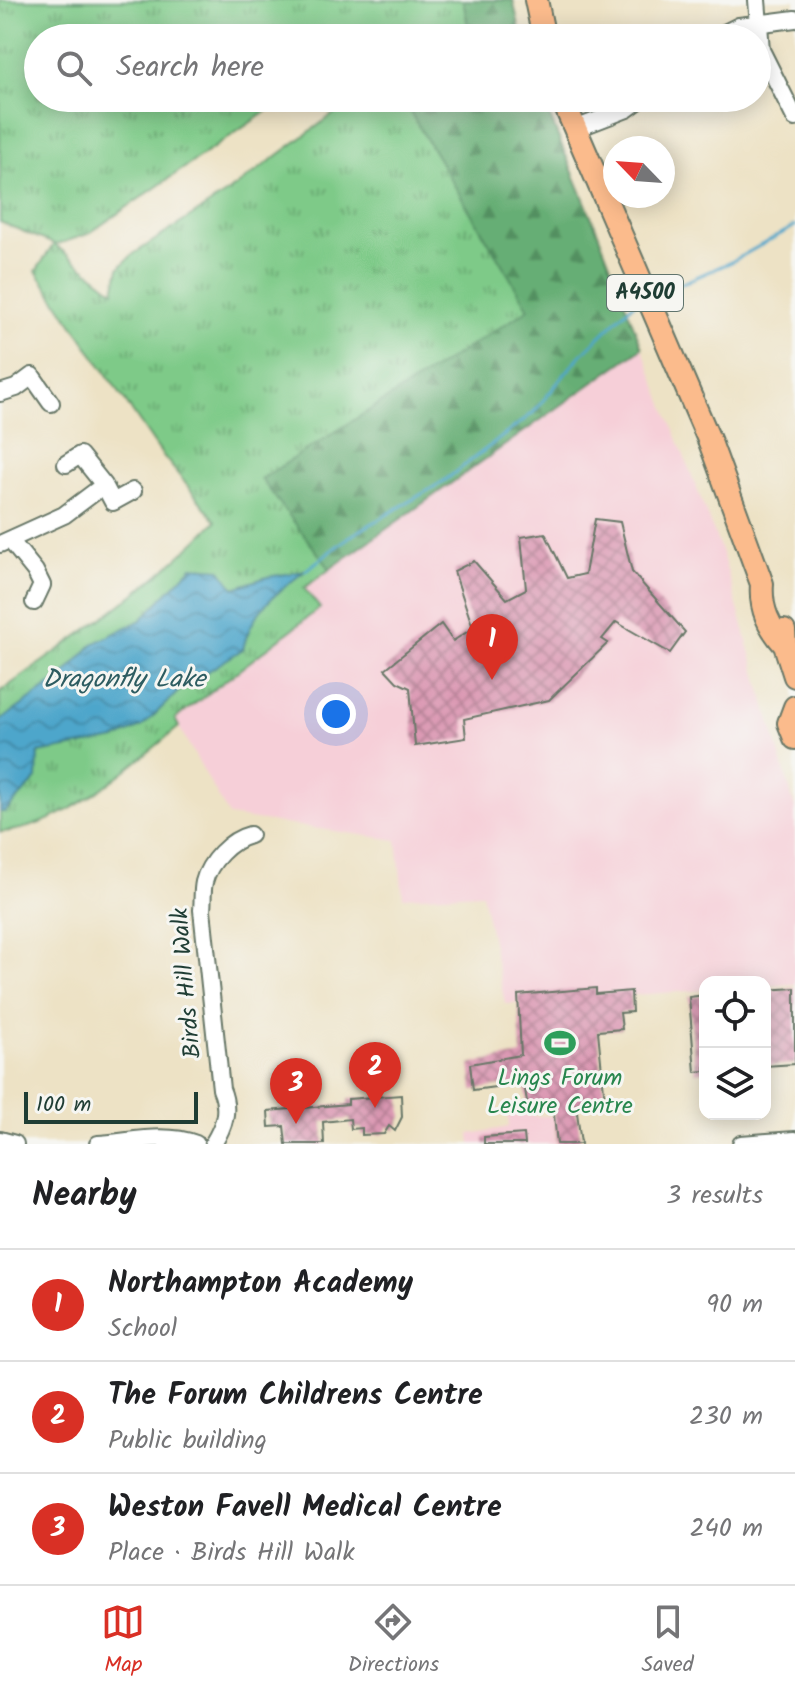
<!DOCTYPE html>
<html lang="en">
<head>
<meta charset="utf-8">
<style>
	:root { --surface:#fff; --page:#f6f6f6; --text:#202124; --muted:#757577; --line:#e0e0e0; --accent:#d93025 }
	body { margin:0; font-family:Kalam,sans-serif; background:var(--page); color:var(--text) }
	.controls { position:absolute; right:24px; bottom:24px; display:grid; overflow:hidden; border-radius:16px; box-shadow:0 4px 20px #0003 }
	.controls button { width:72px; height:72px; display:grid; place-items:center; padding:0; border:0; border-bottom:2px solid var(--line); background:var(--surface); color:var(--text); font:40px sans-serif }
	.compass { position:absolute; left:603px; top:136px; width:72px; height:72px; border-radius:50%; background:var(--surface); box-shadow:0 4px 20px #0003; rotate:295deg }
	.scale { position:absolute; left:24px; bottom:20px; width:174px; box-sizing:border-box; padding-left:8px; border:4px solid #1f3d34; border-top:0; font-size:22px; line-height:28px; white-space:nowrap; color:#1f3d34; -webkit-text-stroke:6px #f6f6f2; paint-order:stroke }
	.you { position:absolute; left:336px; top:714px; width:28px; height:28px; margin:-20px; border:6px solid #fff; border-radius:50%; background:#1a73e8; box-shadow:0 0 0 12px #1a73e833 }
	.badge { display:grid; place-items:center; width:52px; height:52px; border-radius:50%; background:var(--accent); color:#fff; font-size:26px; font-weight:700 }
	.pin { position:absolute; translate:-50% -66px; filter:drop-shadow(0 2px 4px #0008) }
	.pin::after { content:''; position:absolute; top:42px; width:28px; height:24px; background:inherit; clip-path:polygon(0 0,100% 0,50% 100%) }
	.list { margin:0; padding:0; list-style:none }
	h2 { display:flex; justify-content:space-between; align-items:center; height:104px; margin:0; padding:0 32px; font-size:34px }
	h2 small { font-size:26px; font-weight:400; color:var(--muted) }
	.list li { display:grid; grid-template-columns:52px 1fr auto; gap:24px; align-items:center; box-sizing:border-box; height:112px; padding:0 32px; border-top:2px solid var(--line) }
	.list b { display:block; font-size:30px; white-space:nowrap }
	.list p { margin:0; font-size:26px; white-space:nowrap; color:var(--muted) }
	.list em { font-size:26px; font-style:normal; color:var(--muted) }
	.icon { flex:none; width:44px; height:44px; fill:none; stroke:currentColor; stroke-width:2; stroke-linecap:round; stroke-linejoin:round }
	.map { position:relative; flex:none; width:795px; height:1144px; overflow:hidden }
	.search { position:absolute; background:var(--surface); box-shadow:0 4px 20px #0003; left:24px; right:24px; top:24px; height:88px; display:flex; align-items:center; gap:20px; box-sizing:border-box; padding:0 28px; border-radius:44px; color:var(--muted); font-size:30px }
	.sheet { height:440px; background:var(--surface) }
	nav { display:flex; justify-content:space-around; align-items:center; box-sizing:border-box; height:112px; border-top:2px solid var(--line); background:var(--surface); font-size:22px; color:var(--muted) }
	nav a { display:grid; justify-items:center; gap:4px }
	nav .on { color:var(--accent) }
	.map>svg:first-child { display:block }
</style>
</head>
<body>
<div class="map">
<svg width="795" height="1144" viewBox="0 0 795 1144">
	<defs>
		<pattern id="forest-firs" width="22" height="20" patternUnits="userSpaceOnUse" patternTransform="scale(2)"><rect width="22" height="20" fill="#66ae74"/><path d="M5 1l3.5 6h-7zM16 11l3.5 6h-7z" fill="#538f60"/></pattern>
		<pattern id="park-tufts" width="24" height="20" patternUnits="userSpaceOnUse" patternTransform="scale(2)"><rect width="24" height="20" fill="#7eca88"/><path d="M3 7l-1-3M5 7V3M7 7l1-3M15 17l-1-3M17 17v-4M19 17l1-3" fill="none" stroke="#67a570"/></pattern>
		<pattern id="water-waves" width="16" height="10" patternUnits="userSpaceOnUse" patternTransform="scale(2)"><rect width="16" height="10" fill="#4ea6cb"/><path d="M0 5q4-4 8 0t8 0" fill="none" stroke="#4088a6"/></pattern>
		<pattern id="building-cross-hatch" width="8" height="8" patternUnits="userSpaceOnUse" patternTransform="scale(2)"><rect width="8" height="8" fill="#db98b3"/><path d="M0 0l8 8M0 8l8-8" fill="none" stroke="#b17d92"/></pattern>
	</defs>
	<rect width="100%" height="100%" fill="#f6f6f2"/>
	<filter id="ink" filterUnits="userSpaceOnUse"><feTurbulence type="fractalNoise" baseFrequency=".0125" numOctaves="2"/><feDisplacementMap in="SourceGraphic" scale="16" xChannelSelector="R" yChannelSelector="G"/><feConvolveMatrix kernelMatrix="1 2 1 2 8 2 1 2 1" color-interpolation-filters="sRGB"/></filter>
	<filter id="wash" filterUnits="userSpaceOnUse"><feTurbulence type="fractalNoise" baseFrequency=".006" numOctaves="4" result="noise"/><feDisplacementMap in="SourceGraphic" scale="32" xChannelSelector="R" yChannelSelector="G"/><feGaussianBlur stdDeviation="1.8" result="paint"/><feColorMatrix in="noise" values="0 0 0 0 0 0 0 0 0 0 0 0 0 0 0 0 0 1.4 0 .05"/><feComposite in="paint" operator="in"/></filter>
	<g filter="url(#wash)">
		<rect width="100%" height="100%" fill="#ede2c5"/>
		<path fill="#f6cfd8" d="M642,348l80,205 73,255v176l-30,2v-4h-60v8l-200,14 -23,-111 -79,4 -6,-57 -168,-24 -54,-96 145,-112 -16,-20z
			M525,1102l3,14h25l3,28h-85l-1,-10 39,-7 -2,-23z"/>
		<path fill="url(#forest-firs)" stroke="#427654" stroke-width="2" d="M463,0h50l9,38h-67l14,-7z
			M392,98h150l55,132 45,118 -312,221 -70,-90 268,-170 -118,-197z"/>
		<path fill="url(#park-tufts)" stroke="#4e845e" stroke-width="2" d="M0,0h463l6,31 -14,7h-417v60h248l-198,136 -33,11 59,46 5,-23 13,-13 95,-62 120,-89h16v-6h29l18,14 119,197 -268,170 69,90 -26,19 16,20 -145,111 4,8c-50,40 -113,101 -179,105v-140c74,-54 152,-104 216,-171l-56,-69 -124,-181 18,-27 -54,-22z"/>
		<path fill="url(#water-waves)" stroke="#367280" stroke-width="2" d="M192,567l28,2 14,19 33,-11 38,-6c-30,23 -54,40 -62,78l-61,39 -39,38 -27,13 -78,14 -1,26 -32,33h-5v-91l63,-45 30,-32 48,-24z"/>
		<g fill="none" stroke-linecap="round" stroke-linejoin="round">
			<path stroke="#4ea6cb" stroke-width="3" d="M655,295l76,-33 64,-36
				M305,571l44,-34 95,-56 89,-68 46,-56 54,-53 8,-3"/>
		</g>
		<g id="blocks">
			<path fill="url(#building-cross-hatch)" d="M595,519l25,3 12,50 53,60 -15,21 -54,-31 -14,17 6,4 -59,57 -85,19 2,19 -51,8 -5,-58 -13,-6 -12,-13 56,-45 12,17 20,-13 -19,-57 20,-10 33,38 19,-10 -5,-52 24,-4 22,45 18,-4z
				M596,988v6l35,-3 1,21 -12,1 2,16 -24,2 7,70 -29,3 5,40h-24l-4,-38 -25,2 -4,-25 -51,7 -3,-26 51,-9 -3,-60z
				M795,988v76l-30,2v-76z
				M705,995v76l-10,1 -6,-75z
				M401,1095l1,22 -7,14 -6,-5 -5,8 -22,1v-7l-11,1 -1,-10 -27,3 1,22h-38l-2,-18 -15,1 -1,-16 80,-7v-5z
				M524,1134l1,10h-41v-7z"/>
		</g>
	</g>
	<g filter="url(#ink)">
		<use href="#blocks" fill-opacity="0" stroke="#677767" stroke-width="2"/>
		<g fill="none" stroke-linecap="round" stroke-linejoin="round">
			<defs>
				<path id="minor" d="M757,0l4,50 34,68
					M715,38l24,-12 56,-7
					M575,129l52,-20 15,-11
					M0,393l16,-5 16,-12 19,27
					M66,464l14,-9 24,30 9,17 20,-11
					M10,540l25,31 7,14 -8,17
					M0,544l64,-29 40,-30
					M0,1140l15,4
					M98,1144c32,-2 67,-12 98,0
					M213,1144c11,-18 17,-34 8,-55l-19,-179c1,-9 0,-19 2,-28 5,-20 26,-42 46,-47
					M741,1144l54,-4"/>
				<path id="major" d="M536,0l8,38
					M562,98l148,344 52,142c-2,25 7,43 23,61
					M784,631l1,14 10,31
					M795,707l-6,16 6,15"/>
			</defs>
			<use href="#minor" stroke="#677767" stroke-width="20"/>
			<use href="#major" stroke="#677767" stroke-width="26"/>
			<use href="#minor" stroke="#fff" stroke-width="16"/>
			<use href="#major" stroke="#fbbb8c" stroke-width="22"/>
		</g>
	</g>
	<defs>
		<symbol id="stadium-bare" viewBox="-9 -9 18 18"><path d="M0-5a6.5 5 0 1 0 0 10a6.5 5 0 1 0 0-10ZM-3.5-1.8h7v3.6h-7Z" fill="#2e9e5b" stroke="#f6f6f2" stroke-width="2.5" paint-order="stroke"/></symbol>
	</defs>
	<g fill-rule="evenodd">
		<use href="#stadium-bare" x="538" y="1021" width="44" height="44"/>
	</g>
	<g text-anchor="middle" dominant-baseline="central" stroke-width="6" stroke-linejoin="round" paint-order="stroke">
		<rect fill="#f6f6f2" stroke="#60746d" stroke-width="2" x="607" y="275" width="76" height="36" rx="6"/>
		<g font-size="22" font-weight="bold" fill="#1f3d34">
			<text x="645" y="293">A4500</text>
		</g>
		<g font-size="24" fill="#1f3d34" stroke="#f6f6f2">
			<text transform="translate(187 983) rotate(-95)">Birds Hill Walk</text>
		</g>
		<g font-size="24" fill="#27864d" stroke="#f6f6f2">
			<text x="560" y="1078">Lings Forum<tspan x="560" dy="28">Leisure Centre</tspan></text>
		</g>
		<g font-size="26" font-style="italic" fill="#2d5c61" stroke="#f6f6f2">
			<text x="124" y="680">Dragonfly Lake</text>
		</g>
	</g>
</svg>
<div class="controls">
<button><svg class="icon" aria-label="locate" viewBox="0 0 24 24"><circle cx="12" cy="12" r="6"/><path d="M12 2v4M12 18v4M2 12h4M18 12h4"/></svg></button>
<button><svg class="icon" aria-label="layers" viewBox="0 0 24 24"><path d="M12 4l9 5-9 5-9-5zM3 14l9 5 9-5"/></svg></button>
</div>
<svg class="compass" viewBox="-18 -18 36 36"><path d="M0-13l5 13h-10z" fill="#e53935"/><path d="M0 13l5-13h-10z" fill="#757577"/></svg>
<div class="scale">100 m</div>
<div class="you"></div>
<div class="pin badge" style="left:492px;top:680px">1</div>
<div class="pin badge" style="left:375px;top:1108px">2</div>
<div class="pin badge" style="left:296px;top:1124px">3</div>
<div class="search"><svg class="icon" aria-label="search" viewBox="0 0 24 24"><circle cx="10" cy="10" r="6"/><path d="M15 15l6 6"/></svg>Search here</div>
</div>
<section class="sheet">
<h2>Nearby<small>3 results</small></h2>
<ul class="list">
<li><span class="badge">1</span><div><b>Northampton Academy</b><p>School</p></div><em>90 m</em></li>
<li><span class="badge">2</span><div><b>The Forum Childrens Centre</b><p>Public building</p></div><em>230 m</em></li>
<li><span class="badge">3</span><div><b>Weston Favell Medical Centre</b><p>Place · Birds Hill Walk</p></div><em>240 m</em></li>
</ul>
</section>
<nav>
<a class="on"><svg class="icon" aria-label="map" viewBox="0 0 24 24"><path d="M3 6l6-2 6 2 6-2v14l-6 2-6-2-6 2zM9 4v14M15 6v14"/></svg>Map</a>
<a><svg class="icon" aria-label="directions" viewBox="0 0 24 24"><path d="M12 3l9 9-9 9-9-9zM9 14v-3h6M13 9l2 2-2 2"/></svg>Directions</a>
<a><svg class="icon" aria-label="saved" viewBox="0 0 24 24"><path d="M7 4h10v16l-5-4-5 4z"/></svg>Saved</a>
</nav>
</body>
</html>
